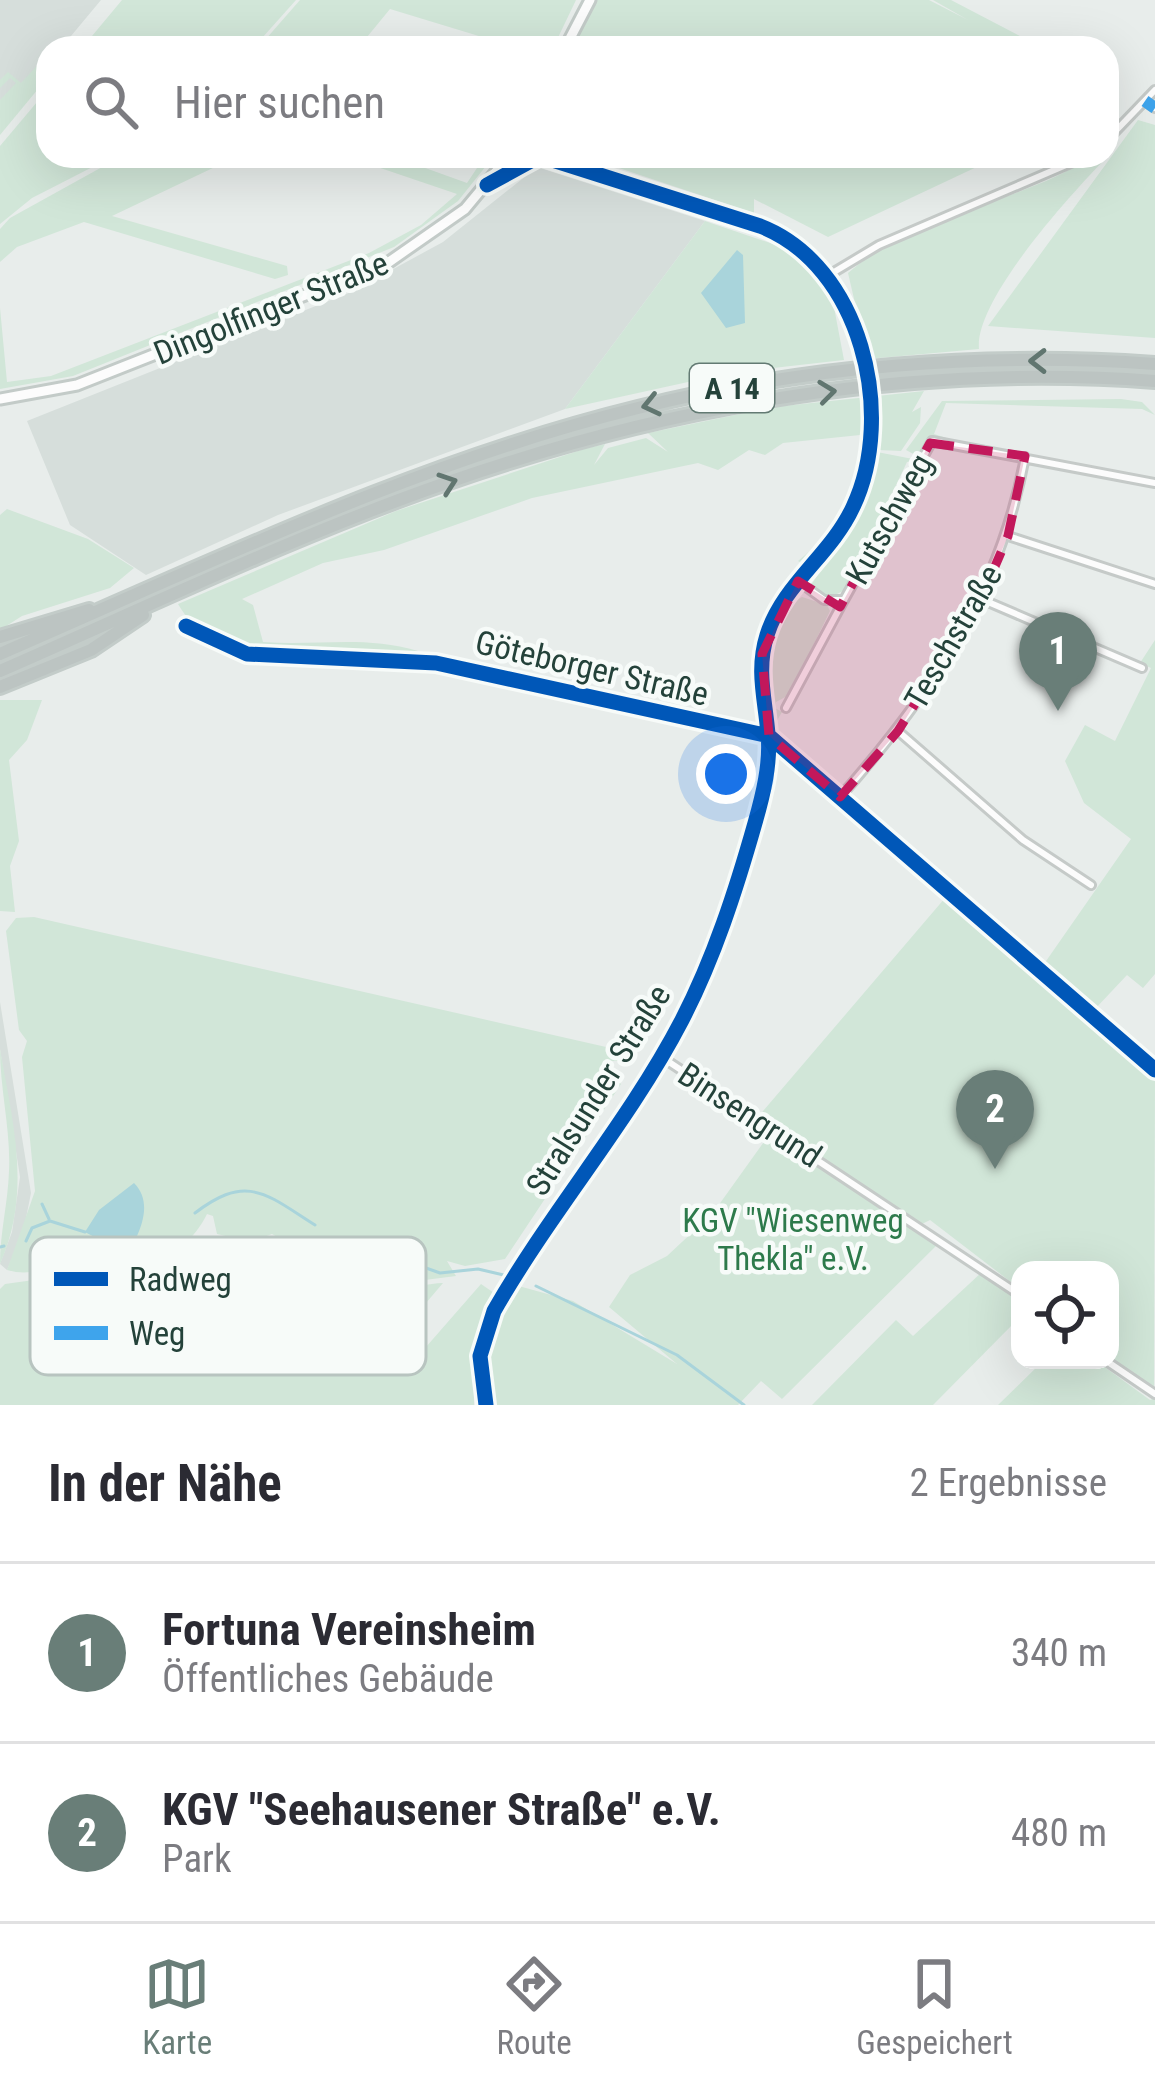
<!DOCTYPE html>
<html lang="de">
<head>
<meta charset="utf-8">
<style>
	:root { --surface:#fff; --page:#f7f7f7; --text:#2b2b33; --muted:#7c7c81; --line:#e1e1e2; --accent:#697e78 }
	body { margin:0; font-family:"Roboto Condensed",sans-serif; background:var(--page); color:var(--text) }
	.controls { position:absolute; right:36px; bottom:36px; display:grid; overflow:hidden; border-radius:24px; box-shadow:0 12px 48px #0002 }
	.controls button { width:108px; height:108px; display:grid; place-items:center; padding:0; border:0; border-bottom:3px solid var(--line); background:var(--surface); color:var(--text); font:60px sans-serif }
	.you { position:absolute; left:726px; top:774px; width:42px; height:42px; margin:-30px; border:9px solid #fff; border-radius:50%; background:#1a73e8; box-shadow:0 0 0 18px #1a73e833 }
	.badge { display:grid; place-items:center; width:78px; height:78px; border-radius:50%; background:var(--accent); color:#fff; font-size:39px; font-weight:700 }
	.pin { position:absolute; translate:-50% -99px; filter:drop-shadow(0 3px 6px #0008) }
	.pin::after { content:''; position:absolute; top:63px; width:42px; height:36px; background:inherit; clip-path:polygon(0 0,100% 0,50% 100%) }
	.list { margin:0; padding:0; list-style:none }
	h2 { display:flex; justify-content:space-between; align-items:center; height:156px; margin:0; padding:0 48px; font-size:51px }
	h2 small { font-size:39px; font-weight:400; color:var(--muted) }
	.list li { display:grid; grid-template-columns:78px 1fr auto; gap:36px; align-items:center; box-sizing:border-box; height:180px; padding:0 48px; border-top:3px solid var(--line) }
	.list b { display:block; font-size:45px; white-space:nowrap }
	.list p { margin:0; font-size:39px; white-space:nowrap; color:var(--muted) }
	.list em { font-size:39px; font-style:normal; color:var(--muted) }
	.icon { flex:none; width:66px; height:66px; fill:none; stroke:currentColor; stroke-width:2; stroke-linecap:round; stroke-linejoin:round }
	.map { position:relative; flex:none; width:1155px; height:1405px; overflow:hidden }
	.search { position:absolute; background:var(--surface); box-shadow:0 12px 48px #0002; left:36px; right:36px; top:36px; height:132px; display:flex; align-items:center; gap:30px; box-sizing:border-box; padding:0 42px; border-radius:36px; color:var(--muted); font-size:45px }
	.sheet { height:516px; background:var(--surface) }
	nav { display:flex; justify-content:space-around; align-items:center; box-sizing:border-box; height:168px; border-top:3px solid var(--line); background:var(--surface); font-size:33px; color:var(--muted) }
	nav a { display:grid; justify-items:center; gap:6px }
	nav .on { color:var(--accent) }
	.map>svg:first-child { display:block }
</style>
</head>
<body>
<div class="map">
<svg width="1155" height="1405" viewBox="0 0 1155 1405">
	<rect width="100%" height="100%" fill="#e8edeb"/>
	<path fill="#d6dedb" d="M0,0h101l-40,48h-13v16l-48,53z
		M537,167l168,54 -140,188 -287,106 -132,60 -76,-50 -43,-104 324,-129 92,-50z
		M0,1002l31,191 -8,40 -16,37 -7,-6 12,-32 8,-55 -20,-128z"/>
	<path fill="#d1e6d8" d="M122,0h174l-43,48h-171z
		M300,0h276l-23,48h-35l-128,-39 -32,39h-100z
		M594,0h335l39,20 -35,-20h18l92,48h-474z
		M48,54v23l-48,58v-35l16,-17 -6,-5 -10,10v-8l8,-8 13,11z
		M48,89v67h66l-82,42 -32,26v-78z
		M1138,120l17,5v213l-167,-12z
		M122,156h116l-126,60 175,50 1,9 -13,4 -191,-57 -67,25 -17,15v-33l10,-11z
		M345,156h47l75,27 18,-27h9l-36,45 -64,46 -321,129 -73,13v-81l7,74 44,-6 318,-123 52,-28 36,-31z
		M583,156h417l-172,81 -74,-38v14z
		M1093,156h15c-37,38 -134,144 -129,193l-111,10 -20,-86c68,-60 170,-68 245,-117z
		M705,221l92,31 36,50 11,58 -115,13 -164,36z
		M924,391l-12,21 9,-5 -1,16 -19,28 -23,-1 -2,-41 -13,1c20,55 -23,114 -58,155l-7,-4c39,-31 63,-75 62,-126l-77,8 -18,12 -16,-5 -31,20 -20,-7 -166,35 -148,52 -61,13 -81,36 11,6 10,37c54,4 102,-7 155,9l-2,6c-72,-2 -195,22 -238,-53l218,-93 188,-62 21,-5 -11,21 14,-17 38,-10 22,14 -20,-19 126,-26z
		M1121,399l21,3 13,13 -13,-6 -196,-6 -12,31 25,8 -27,-4 -13,19 -13,-7 36,-49z
		M877,452l41,8 -11,2 -60,127 -18,9 -18,-13 39,-58 -36,44 43,-62z
		M7,509l81,30 46,29 -24,20 -88,28 -22,14v-115z
		M802,597l25,8 3,6 -41,84 -13,7 -1,6 7,4 -7,12c-8,-38 -14,-105 27,-127z
		M1155,640v334l-12,14 -16,-13 -32,34 -51,-45 87,-125 -47,-36 -19,-42 20,-36 30,16 36,-73 -11,-5z
		M0,700h42l-15,40 -18,20 10,81 -9,25 5,46 -15,-1z
		M945,898l210,178 -1,316 -44,-34v-88h-90v19l-90,-69 -10,5 20,17 -158,157 -21,-18 -23,24h-247c-7,-48 -2,-79 24,-120l58,16 104,63 -68,-57 21,-32 37,-19 46,-43 58,-81 94,58 -107,-73z
		M34,917l603,137 -3,7h-26l1,13 12,10 -116,175 -40,7 -18,-5 9,15 -47,6 -30,-13 -14,7 -12,-10 -18,4 -63,-36 -21,8 -34,-8 -4,-18 -6,-2c-14,28 -40,51 -75,45 -16,-3 -29,-13 -46,-9 -32,7 -43,30 -79,20l28,-79 -13,-134 5,-16 -8,-11 -13,-99 10,-13z
		M0,1049c13,75 32,143 0,215 0,-32 8,-61 9,-93 2,-40 -9,-81 -9,-122z
		M223,1238c40,6 77,49 116,59 38,9 68,-13 104,-14l-17,20v44l55,-63 16,11 -22,47 -1,63h-474v-116l5,-5 43,-6 41,-25c28,1 52,14 80,10 20,-4 33,-23 54,-25z
		M982,1272l38,28v17l-87,88h-121l84,-85 17,16z
		M1044,1360h51l55,40 5,-2v7h-157z"/>
	<path fill="#a9d4db" d="M737,250l6,5 2,68 -19,5 -25,-35z
		M134,1183c15,15 11,35 3,53l-37,4 -15,-8 14,-22z"/>
	<g fill="none" stroke-linecap="round" stroke-linejoin="round">
		<path stroke="#a9d4db" stroke-width="3" d="M42,1204l7,15
			M195,1213c52,-40 71,-19 120,12
			M26,1241l6,-13 18,-7 35,11
			M0,1247l4,-1
			M378,1251l62,22 38,-4 30,7
			M536,1286l141,69 67,50"/>
		<defs>
			<path id="minor" d="M1145,101l10,7
				M1107,140l48,-50
				M829,275l50,-30 208,-89
				M1008,536l147,48
				M798,581l26,19h20l88,-159 223,42
				M981,599l161,69
				M186,626l61,28 189,9 333,73
				M786,708l58,-108
				M898,731l125,109 68,45
				M840,797c90,-102 160,-204 185,-340
				M660,1056l360,239
				M1105,1360l50,34"/>
			<path id="tertiary" d="M488,185l52,-29c48,15 96,31 143,46 90,28 151,42 176,143
				M770,737l385,333
				M486,1405l-6,-49 14,-45c57,-100 135,-189 188,-291 32,-61 54,-130 73,-196 8,-28 16,-61 13,-90 -2,-35 -12,-63 -1,-99 29,-94 110,-95 102,-225"/>
			<path id="secondary" d="M565,48l25,-48
				M0,399l77,-14 312,-123 76,-53 44,-53"/>
			<path id="motorway" d="M0,637l89,-27
				M0,654c208,-90 417,-192 638,-246 167,-42 345,-56 517,-44
				M0,671c147,-64 294,-135 446,-188 226,-79 469,-120 709,-102
				M0,687l91,-37 52,-35"/>
		</defs>
		<use href="#minor" stroke="#c5cac8" stroke-width="12"/>
		<use href="#tertiary" stroke="#c5cac8" stroke-width="14"/>
		<use href="#secondary" stroke="#c3cbc8" stroke-width="15"/>
		<use href="#motorway" stroke="#c3ccc9" stroke-width="18"/>
		<use href="#minor" stroke="#fcfcfc" stroke-width="6"/>
		<use href="#tertiary" stroke="#fcfcfc" stroke-width="8"/>
		<use href="#secondary" stroke="#fcfcfc" stroke-width="9"/>
		<use href="#motorway" stroke="#bcc4c2" stroke-width="12"/>
		<defs>
			<path id="tertiary-bridge" d="M859,345l10,65"/>
		</defs>
		<use href="#tertiary-bridge" stroke="#c5cac8" stroke-width="14" stroke-linecap="butt"/>
		<use href="#tertiary-bridge" stroke="#fcfcfc" stroke-width="8"/>
		<path stroke="#3ea4ec" stroke-width="12" stroke-dasharray="24 12" stroke-linecap="butt" d="M1145,101l10,7"/>
		<defs>
			<path id="cycleway" d="M186,626l61,28 189,9 333,73 386,334
				M486,1405l-6,-49 14,-45c57,-100 135,-189 188,-291 32,-62 54,-130 73,-197 8,-28 16,-60 13,-89 -3,-36 -12,-64 -1,-99 16,-51 64,-80 86,-128 44,-93 8,-242 -93,-281l-220,-70 -53,29"/>
		</defs>
		<use href="#cycleway" stroke="#f7fbf9" stroke-width="22"/>
		<use href="#cycleway" stroke="#0057b8" stroke-width="15"/>
	</g>
	<defs><path id="oneway-chevron" d="M-2-3.5L2.5 0L-2 3.5" fill="none" stroke-width="1.6" stroke-linecap="round" stroke-linejoin="round" transform="scale(3)"/></defs>
	<g stroke="#617670">
		<use href="#oneway-chevron" transform="translate(1038 361) rotate(180)"/>
		<use href="#oneway-chevron" transform="translate(827 392) rotate(-7)"/>
		<use href="#oneway-chevron" transform="translate(651 405) rotate(167)"/>
		<use href="#oneway-chevron" transform="translate(448 483) rotate(-19)"/>
	</g>
	<path fill="#c2185b" fill-opacity="0.2" stroke="#c2185b" stroke-width="9" stroke-dasharray="24 15" stroke-linejoin="round" d="M930,443l95,13 -17,80 -27,63 -83,132 -58,66 -71,-61 -7,-82 36,-73 42,26z"/>
	<g text-anchor="middle" dominant-baseline="central" stroke-width="9" stroke-linejoin="round" paint-order="stroke">
		<rect fill="#f7fbf9" stroke="#637a73" stroke-width="3" x="690" y="364" width="84" height="48" rx="9"/>
		<g font-size="30" font-weight="bold" fill="#24423a">
			<text x="732" y="388">A 14</text>
		</g>
		<g font-size="33" fill="#24423a" stroke="#f7fbf9">
			<text transform="translate(271 308) rotate(-22)">Dingolfinger Straße</text>
			<text transform="translate(889 519) rotate(-61)">Kutschweg</text>
			<text transform="translate(953 637) rotate(-60)">Teschstraße</text>
			<text transform="translate(592 668) rotate(13)">Göteborger Straße</text>
			<text transform="translate(598 1090) rotate(-58)">Stralsunder Straße</text>
			<text transform="translate(750 1115) rotate(33)">Binsengrund</text>
		</g>
		<g font-size="33" fill="#2d7a4b" stroke="#f7fbf9">
			<text x="793" y="1220">KGV "Wiesenweg<tspan x="793" dy="38">Thekla" e.V.</tspan></text>
		</g>
	</g>
	<rect x="30" y="1237" width="396" height="138" rx="18" fill="#f7fbf9" stroke="#b8c4c0" stroke-width="3"/>
	<rect x="54" y="1272" width="54" height="14" fill="#0057b8"/>
	<rect x="54" y="1326" width="54" height="14" fill="#3ea4ec"/>
	<g font-size="33" fill="#24423a">
		<text x="129" y="1291">Radweg</text>
		<text x="129" y="1345">Weg</text>
	</g>
</svg>
<div class="controls">
<button><svg class="icon" aria-label="locate" viewBox="0 0 24 24"><circle cx="12" cy="12" r="6"/><path d="M12 2v4M12 18v4M2 12h4M18 12h4"/></svg></button>
</div>
<div class="you"></div>
<div class="pin badge" style="left:1058px;top:711px">1</div>
<div class="pin badge" style="left:995px;top:1169px">2</div>
<div class="search"><svg class="icon" aria-label="search" viewBox="0 0 24 24"><circle cx="10" cy="10" r="6"/><path d="M15 15l6 6"/></svg>Hier suchen</div>
</div>
<section class="sheet">
<h2>In der Nähe<small>2 Ergebnisse</small></h2>
<ul class="list">
<li><span class="badge">1</span><div><b>Fortuna Vereinsheim</b><p>Öffentliches Gebäude</p></div><em>340 m</em></li>
<li><span class="badge">2</span><div><b>KGV &quot;Seehausener Straße&quot; e.V.</b><p>Park</p></div><em>480 m</em></li>
</ul>
</section>
<nav>
<a class="on"><svg class="icon" aria-label="map" viewBox="0 0 24 24"><path d="M3 6l6-2 6 2 6-2v14l-6 2-6-2-6 2zM9 4v14M15 6v14"/></svg>Karte</a>
<a><svg class="icon" aria-label="directions" viewBox="0 0 24 24"><path d="M12 3l9 9-9 9-9-9zM9 14v-3h6M13 9l2 2-2 2"/></svg>Route</a>
<a><svg class="icon" aria-label="saved" viewBox="0 0 24 24"><path d="M7 4h10v16l-5-4-5 4z"/></svg>Gespeichert</a>
</nav>
</body>
</html>
